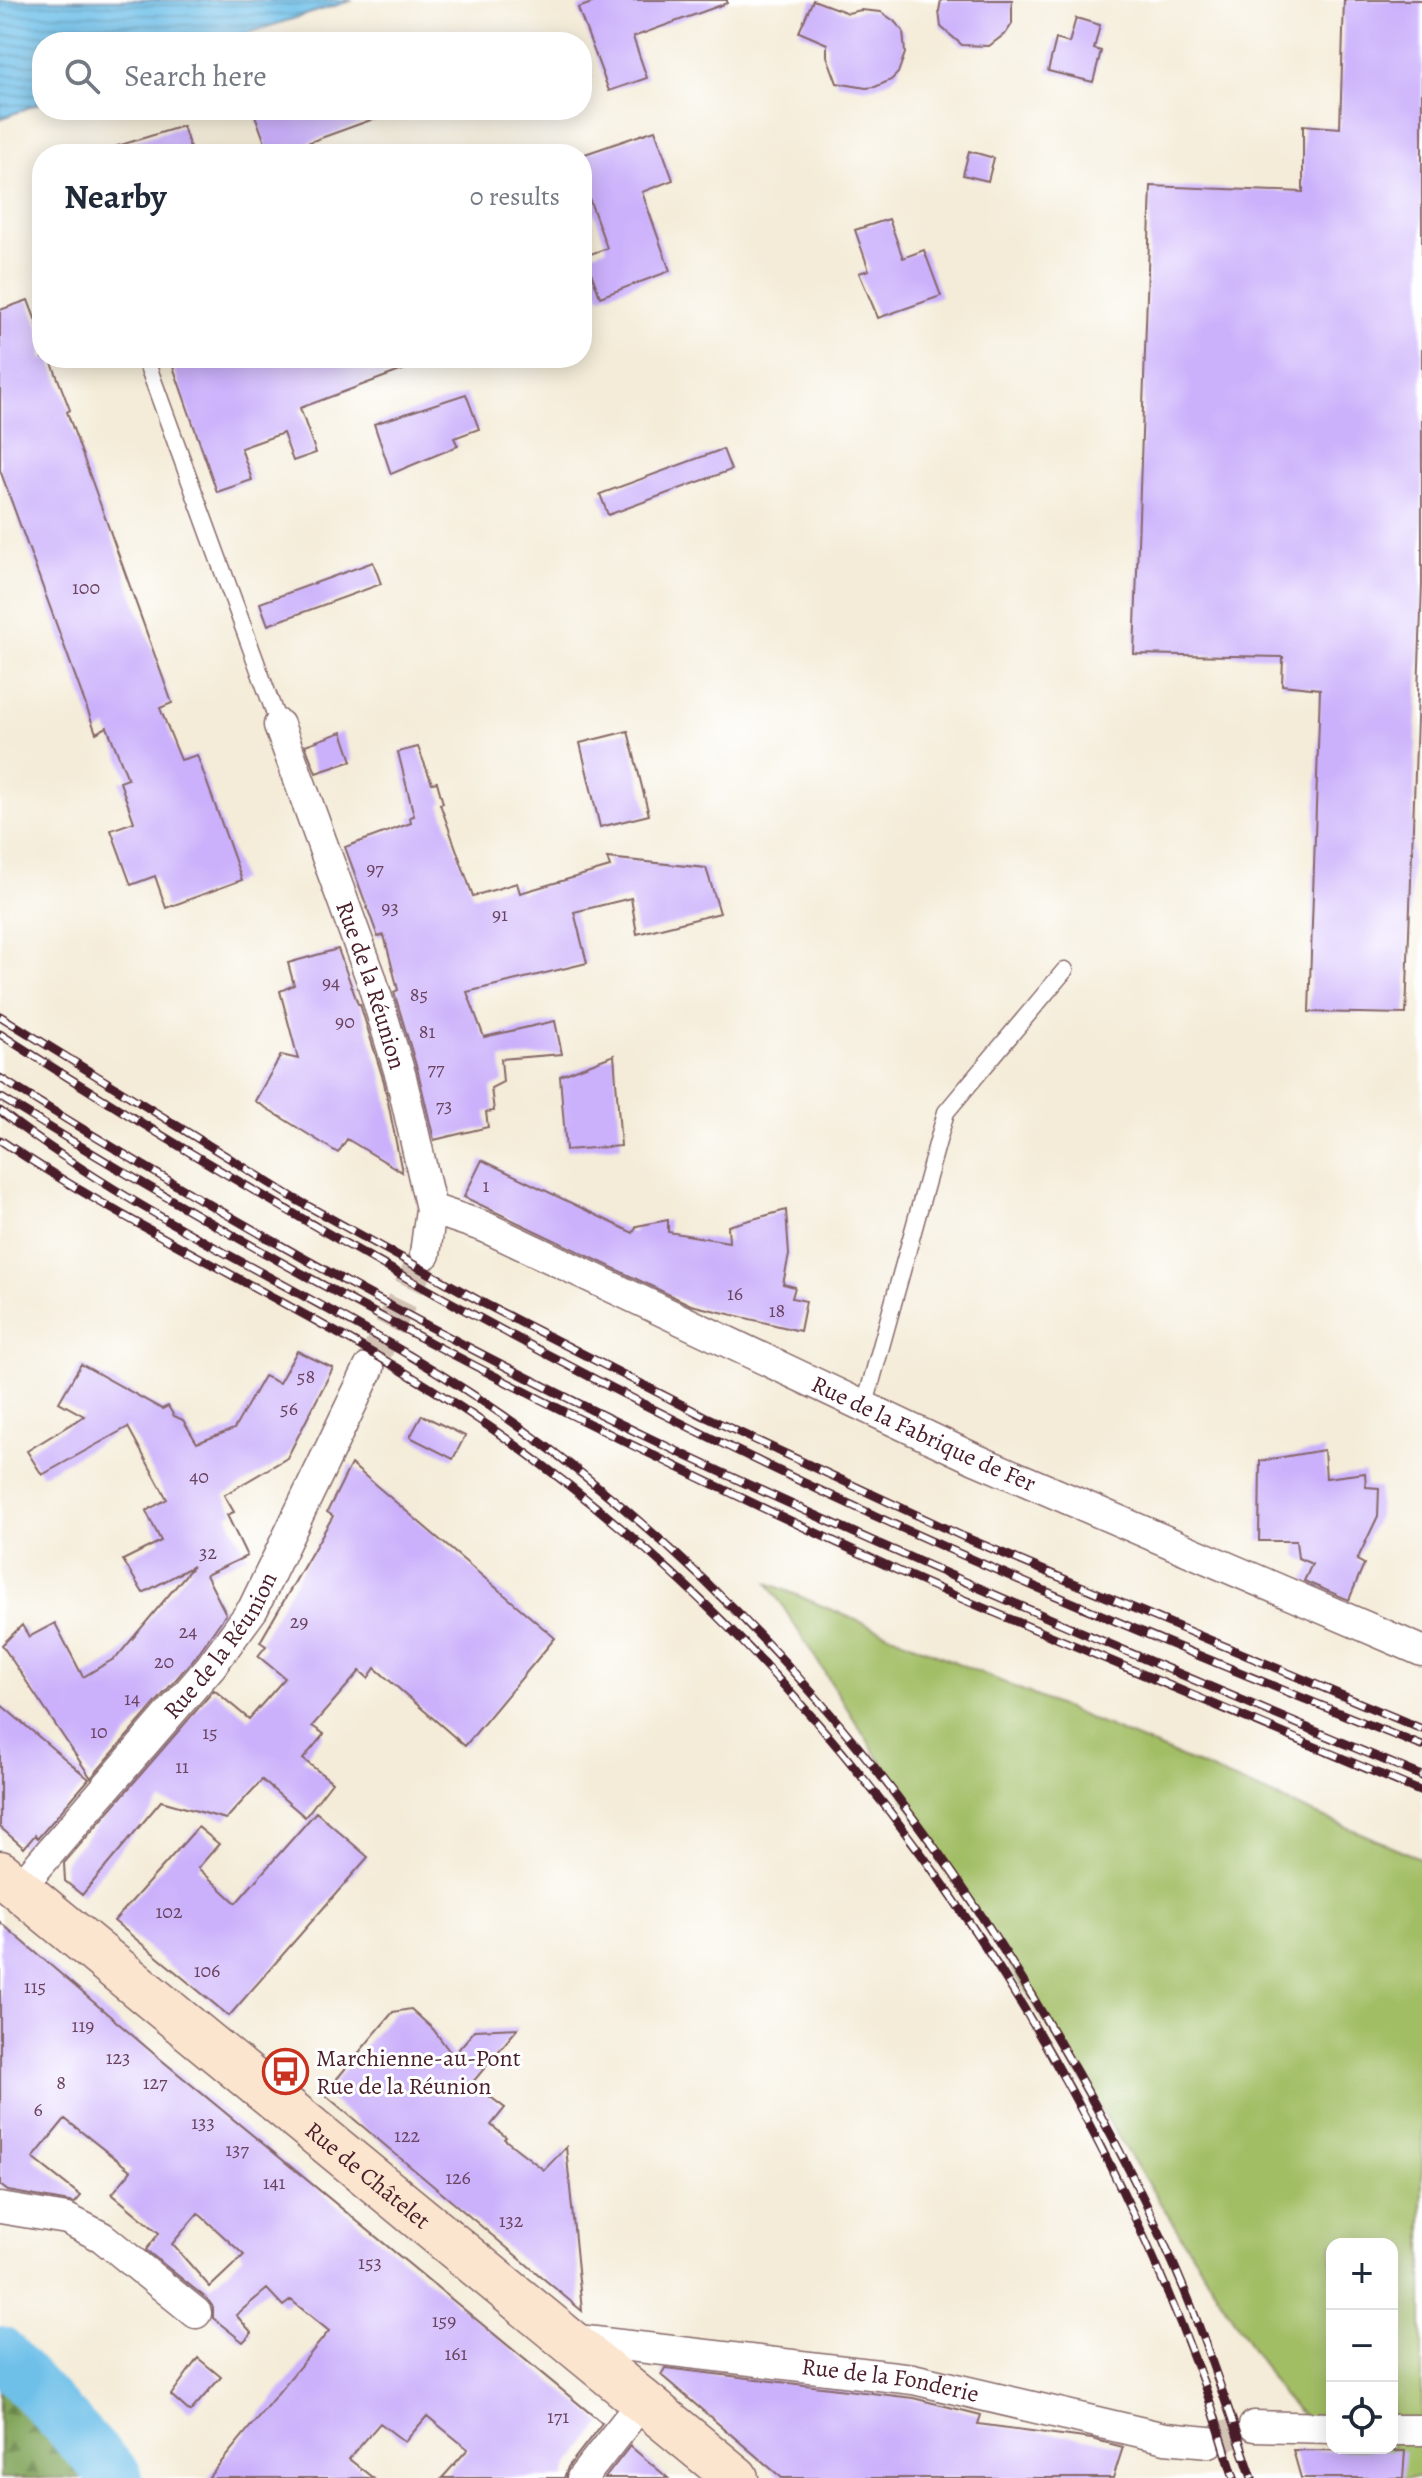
<!DOCTYPE html>
<html lang="en">
<head>
<meta charset="utf-8">
<style>
	:root { --surface:#fff; --page:#f6f6f7; --text:#1f2937; --muted:#747a83; --line:#e0e1e3 }
	body { margin:0; font-family:Alegreya,serif; background:var(--page); color:var(--text) }
	.controls { position:absolute; right:24px; bottom:24px; display:grid; overflow:hidden; border-radius:16px; box-shadow:0 4px 20px #0003 }
	.controls button { width:72px; height:72px; display:grid; place-items:center; padding:0; border:0; border-bottom:2px solid var(--line); background:var(--surface); color:var(--text); font:40px sans-serif }
	.list { margin:0; padding:0; list-style:none }
	h2 { display:flex; justify-content:space-between; align-items:center; height:104px; margin:0; padding:0 32px; font-size:34px }
	h2 small { font-size:26px; font-weight:400; color:var(--muted) }
	.icon { flex:none; width:44px; height:44px; fill:none; stroke:currentColor; stroke-width:2; stroke-linecap:round; stroke-linejoin:round }
	.map { position:relative; flex:none; width:1422px; height:2478px; overflow:hidden }
	.search { position:absolute; background:var(--surface); box-shadow:0 4px 20px #0003; left:32px; top:32px; width:560px; height:88px; display:flex; align-items:center; gap:20px; box-sizing:border-box; padding:0 28px; border-radius:32px; color:var(--muted); font-size:30px }
	.panel { position:absolute; background:var(--surface); box-shadow:0 4px 20px #0003; left:32px; top:144px; width:560px; height:224px; border-radius:32px }
	.map>svg:first-child { display:block }
</style>
</head>
<body>
<div class="map">
<svg width="1422" height="2478" viewBox="0 0 1422 2478">
	<defs>
		<pattern id="forest-firs" width="22" height="20" patternUnits="userSpaceOnUse" patternTransform="scale(2)"><rect width="22" height="20" fill="#81a55a"/><path d="M5 1l3.5 6h-7zM16 11l3.5 6h-7z" fill="#6c864b"/></pattern>
		<pattern id="water-rules" width="6" height="5" patternUnits="userSpaceOnUse" patternTransform="scale(2)"><rect width="6" height="5" fill="#6ec0e9"/><path d="M0 2.5h6" fill="none" stroke="#5c9bbd"/></pattern>
	</defs>
	<rect width="100%" height="100%" fill="#fff"/>
	<filter id="ink" filterUnits="userSpaceOnUse"><feTurbulence type="fractalNoise" baseFrequency=".0125" numOctaves="2"/><feDisplacementMap in="SourceGraphic" scale="16" xChannelSelector="R" yChannelSelector="G"/><feConvolveMatrix kernelMatrix="1 2 1 2 8 2 1 2 1" color-interpolation-filters="sRGB"/></filter>
	<filter id="wash" filterUnits="userSpaceOnUse"><feTurbulence type="fractalNoise" baseFrequency=".006" numOctaves="4" result="noise"/><feDisplacementMap in="SourceGraphic" scale="32" xChannelSelector="R" yChannelSelector="G"/><feGaussianBlur stdDeviation="1.8" result="paint"/><feColorMatrix in="noise" values="0 0 0 0 0 0 0 0 0 0 0 0 0 0 0 0 0 1.4 0 .05"/><feComposite in="paint" operator="in"/></filter>
	<g filter="url(#wash)">
		<rect width="100%" height="100%" fill="#f4ecd8"/>
		<path fill="#a2be65" stroke="#766e48" stroke-width="2" d="M768,1583l654,276v619h-55l-31,-30h56v-204h-60v200l-51,-50z"/>
		<path fill="url(#forest-firs)" stroke="#666242" stroke-width="2" d="M0,2386l96,92h-96z"/>
		<path fill="url(#water-rules)" stroke="#5c708a" stroke-width="2" d="M0,0h353l-134,42h-177v60l-42,17z"/>
		<g fill="none" stroke-linecap="round" stroke-linejoin="round">
			<path stroke="#6ec0e9" stroke-width="52" d="M0,2352l117,126"/>
		</g>
		<g id="blocks">
			<path fill="#cbb0fb" fill-rule="evenodd" d="M600,0h127v3l-94,34 14,41 -38,13 -31,-83z
				M813,0l35,13 13,-3 20,2 13,9 9,10 2,22 -7,20 -7,7 -16,7 -9,1 -29,-5 -10,-27v-12l-28,-12z
				M941,0h71v24l-6,9 -17,13 -27,-1 -21,-18 -2,-16z
				M1344,0h78v585l-16,429 -97,-2 11,-323 -38,-4 1,-28 -149,-3 17,-468 152,6v-67l37,3z
				M1076,18l24,7 -6,24 7,2 -8,31 -45,-11 8,-32 13,4z
				M269,110h121v3l-113,41h-8l-14,-39z
				M183,126l9,28h-80l-1,-6z
				M655,130l18,50 -31,12 28,79 -70,26 -15,-41 22,-8 -25,-69v-24z
				M969,151l25,7 -6,23 -25,-6z
				M889,219l14,39 21,-8 17,46 -63,22 -19,-45 10,-3 -14,-40z
				M28,300l14,37v21h8l20,52 -3,2 105,291 -12,5 21,52 16,-5 45,125 -76,28 -11,-32 -24,9 -20,-55 23,-8 -14,-40 8,-3 -21,-52 -11,6 -96,-263v-160z
				M170,358h257v3l-127,47 16,45 -23,8 -10,-28 -42,15 11,32 -35,12z
				M466,394l13,35 -25,9 4,8 -67,28 -17,-50z
				M723,449l8,21 -123,45 -8,-21z
				M373,562l8,22 -113,41 -8,-22z
				M628,731l21,84 -49,12 -20,-84z
				M342,732l10,29 -36,12 -11,-28z
				M418,747l14,36 5,-1 6,21 -3,1 33,92 44,-13 3,10 90,-26 -3,-9 99,10 14,45 -83,21 -6,-36 -57,14 13,51 -120,29 17,45 71,-16 7,33 -61,5 2,23 -12,6 3,23 -8,1 2,15 -54,13 -16,-68 -24,-80 4,-2 -14,-55 -6,2 -33,-90 66,-24 -1,-6 4,-1 -16,-64z
				M338,949l20,55h2l24,78 18,90 -55,-33 -9,14 -83,-52 26,-46 17,4 -18,-68 14,-6 -6,-22z
				M614,1055l7,91 -55,4 -6,-74z
				M482,1160l151,73 4,-7 31,-6v12l61,10 -1,-16 58,-16 3,45 -6,29 12,3 -3,11 14,3 -6,30 -109,-26 -227,-108z
				M297,1351l36,17 -46,90 -63,37 10,17 -7,3 20,41 -41,19 20,39 -29,41 -106,123 -89,-133 20,-20 7,12 26,-14 28,54 34,-20 76,-91 -50,27 -20,-33 38,-19 -15,-30 21,-12 -39,-72 -86,48 -15,-24 57,-35 -25,-14 22,-38 81,45 6,-3 6,10 9,4 14,23 37,-14 30,-53 15,7z
				M422,1415l43,21 -12,23 -43,-22z
				M1324,1450l2,28 39,-5 1,14 13,1 -1,28 -21,44 7,4 -15,36 -45,-19 8,-17 -14,-6 -2,-17h-37l1,-80z
				M351,1464l204,174 -90,108 -90,-78 -7,10 -8,-7 -48,55 12,8 -21,25 29,23 -27,35 -43,-37 -36,39 -65,-18 -79,94 -17,-14 -1,-18 150,-173 35,29 36,-41 -27,-22 8,-10 -6,-4 73,-126 -6,-4z
				M0,1704l89,75 -51,59 -3,-3 -11,13 -24,-21z
				M316,1812l52,45 -139,159 -115,-95 84,-94 21,17 -21,24 38,35z
				M0,1922l159,136 443,365 -34,44 -4,11h-122l26,-29 -41,-33 -22,26 -25,-19 -31,36 24,19h-165l121,-147 -38,-31 -8,6 -16,-17 -31,26 16,18 -9,9 -30,-24v-11l-6,-8 -61,-49 13,-17 -47,-39 19,-23 -66,-52 -32,39 48,38 -6,7 -67,-12 -8,-6zM198,2213l46,42 -34,32 -38,-43z
				M411,2009l22,20 20,27 22,-26 43,-2 -46,55 33,25 -14,17 15,12 -2,2 40,31 22,-23 16,164 -258,-217 69,-82z
				M198,2358l23,19 -31,35 -19,-17z
				M665,2368l248,30 68,17 -3,9 114,15 31,8 -10,31h-331l-121,-103z
				M630,2446l13,11 25,21h-63z
				M1293,2450l112,1 -2,27h-102z"/>
		</g>
	</g>
	<g filter="url(#ink)">
		<use href="#blocks" fill-opacity="0" stroke="#866768" stroke-width="2"/>
		<g fill="none" stroke-linecap="round" stroke-linejoin="round">
			<path stroke="#d2c3b5" stroke-width="30" stroke-dasharray="30 15" stroke-linecap="butt" d="M369,1368l56,-114
				M1209,2442l45,-16"/>
			<defs>
				<path id="lane" d="M145,358l134,367
					M864,1408l82,-296 119,-142"/>
				<g id="street">
					<path id="s1" d="M279,725l92,253 30,99 30,132 -6,45"/>
					<path id="s2" d="M431,1209l54,18 490,232 447,192"/>
					<path id="s3" d="M19,1888l192,-222 42,-57 116,-241"/>
					<path d="M0,2208l67,11 35,18 94,76"/>
					<path id="s4" d="M569,2339l344,40 252,59 44,4"/>
					<path d="M1254,2426l78,2"/>
					<path d="M1392,2430h30"/>
					<path d="M582,2478l60,-76"/>
				</g>
				<g id="secondary">
					<path id="s5" d="M0,1873l736,605"/>
				</g>
			</defs>
			<use href="#lane" stroke="#866768" stroke-width="19"/>
			<use href="#street" stroke="#866768" stroke-width="33"/>
			<use href="#secondary" stroke="#866768" stroke-width="47"/>
			<use href="#lane" stroke="#fff" stroke-width="16"/>
			<use href="#street" stroke="#fff" stroke-width="30"/>
			<use href="#secondary" stroke="#fbe5cf" stroke-width="44"/>
			<defs>
				<path id="rail" d="M0,1016l297,184 188,104 219,112 260,121 458,192
					M0,1034c225,145 456,277 695,396 237,118 482,218 727,316
					M0,1078c223,140 454,268 691,380 241,113 486,215 731,318
					M0,1097c289,180 591,334 901,475 63,29 127,54 191,81 110,46 220,92 330,139
					M0,1111c160,124 352,196 517,314 229,164 401,372 541,615 50,85 96,174 133,266 22,57 41,114 61,172
					M0,1140c162,108 345,184 504,297 321,227 562,575 698,942 12,32 21,66 32,99"/>
			</defs>
			<use href="#rail" stroke="#4a1f2b" stroke-width="9"/>
			<use href="#rail" stroke="#fff" stroke-width="6" stroke-dasharray="18" stroke-linecap="butt"/>
		</g>
	</g>
	<defs>
		<symbol id="bus-ring" viewBox="-11 -11 22 22"><circle r="9.5" fill="#fff" stroke="#c8321e" stroke-width="1.5"/><path d="M-5-6H5V4H4V6H2V4H-2V6H-4V4H-5ZM-3.5-4V0h7V-4ZM-3.5 1.2v1.5H-2V1.2ZM2 1.2v1.5H3.5V1.2Z" fill="#c8321e"/></symbol>
	</defs>
	<g fill-rule="evenodd">
		<use href="#bus-ring" x="260" y="2046" width="51" height="51"/>
	</g>
	<g text-anchor="middle" dominant-baseline="central" stroke-width="6" stroke-linejoin="round" paint-order="stroke">
		<g font-size="20" fill="#6a435f">
			<text x="86" y="587">100</text>
			<text x="375" y="868">97</text>
			<text x="390" y="907">93</text>
			<text x="500" y="914">91</text>
			<text x="331" y="982">94</text>
			<text x="419" y="994">85</text>
			<text x="345" y="1021">90</text>
			<text x="427" y="1031">81</text>
			<text x="436" y="1068">77</text>
			<text x="444" y="1105">73</text>
			<text x="486" y="1185">1</text>
			<text x="735" y="1293">16</text>
			<text x="777" y="1310">18</text>
			<text x="306" y="1376">58</text>
			<text x="289" y="1408">56</text>
			<text x="199" y="1476">40</text>
			<text x="208" y="1552">32</text>
			<text x="299" y="1621">29</text>
			<text x="188" y="1631">24</text>
			<text x="164" y="1661">20</text>
			<text x="132" y="1698">14</text>
			<text x="99" y="1731">10</text>
			<text x="210" y="1732">15</text>
			<text x="182" y="1766">11</text>
			<text x="169" y="1911">102</text>
			<text x="207" y="1970">106</text>
			<text x="35" y="1986">115</text>
			<text x="83" y="2025">119</text>
			<text x="118" y="2057">123</text>
			<text x="61" y="2082">8</text>
			<text x="155" y="2082">127</text>
			<text x="38" y="2109">6</text>
			<text x="203" y="2122">133</text>
			<text x="407" y="2135">122</text>
			<text x="237" y="2149">137</text>
			<text x="458" y="2177">126</text>
			<text x="274" y="2182">141</text>
			<text x="511" y="2220">132</text>
			<text x="370" y="2262">153</text>
			<text x="444" y="2320">159</text>
			<text x="456" y="2353">161</text>
			<text x="558" y="2416">171</text>
		</g>
		<g font-size="24" fill="#4a1f2b" stroke="#fff">
			<text stroke="none"><textPath href="#s1" startOffset="276">Rue de la Réunion</textPath></text>
			<text stroke="none"><textPath href="#s2" startOffset="542">Rue de la Fabrique de Fer</textPath></text>
			<text stroke="none"><textPath href="#s3" startOffset="316">Rue de la Réunion</textPath></text>
			<text stroke="none"><textPath href="#s5" startOffset="476">Rue de Châtelet</textPath></text>
			<text stroke="none"><textPath href="#s4" startOffset="324">Rue de la Fonderie</textPath></text>
		</g>
		<g font-size="24" fill="#4a1f2b" stroke="#fff" text-anchor="start">
			<text x="316" y="2058">Marchienne-au-Pont<tspan x="316" dy="28">Rue de la Réunion</tspan></text>
		</g>
	</g>
</svg>
<div class="controls">
<button>+</button>
<button>−</button>
<button><svg class="icon" aria-label="locate" viewBox="0 0 24 24"><circle cx="12" cy="12" r="6"/><path d="M12 2v4M12 18v4M2 12h4M18 12h4"/></svg></button>
</div>
<div class="search"><svg class="icon" aria-label="search" viewBox="0 0 24 24"><circle cx="10" cy="10" r="6"/><path d="M15 15l6 6"/></svg>Search here</div>
<section class="panel">
<h2>Nearby<small>0 results</small></h2>
<ul class="list">
</ul>
</section>
</div>
</body>
</html>
